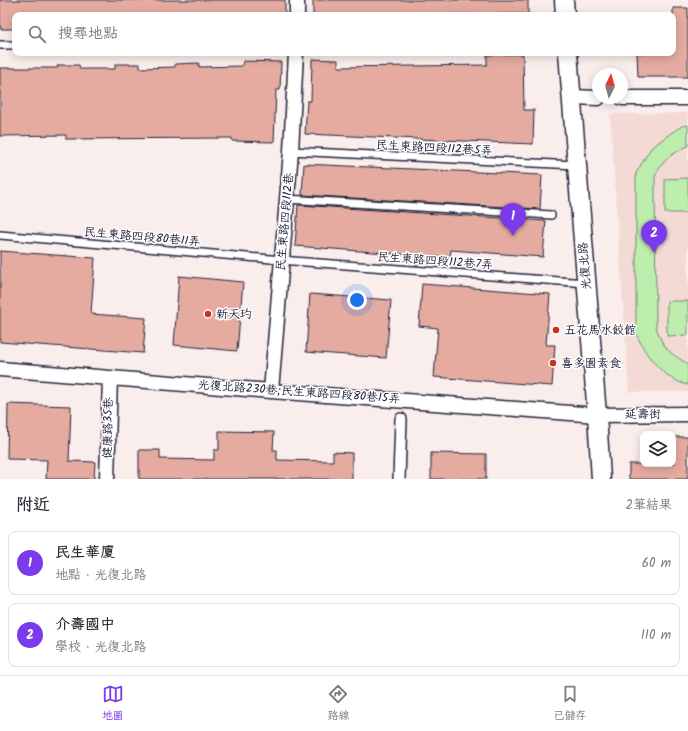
<!DOCTYPE html>
<html lang="zh-TW">
<head>
<meta charset="utf-8">
<style>
	:root { --surface:#fff; --page:#f2f2f3; --text:#2b2b33; --muted:#7c7c81; --line:#e1e1e2; --accent:#7c3aed }
	body { margin:0; font-family:Kalam,"LXGW WenKai TC",sans-serif; background:var(--page); color:var(--text) }
	.controls { position:absolute; right:12px; bottom:12px; display:grid; overflow:hidden; border-radius:8px; box-shadow:0 2px 10px #0003 }
	.controls button { width:36px; height:36px; display:grid; place-items:center; padding:0; border:0; border-bottom:1px solid var(--line); background:var(--surface); color:var(--text); font:20px sans-serif }
	.compass { position:absolute; left:592px; top:68px; width:36px; height:36px; border-radius:50%; background:var(--surface); box-shadow:0 2px 10px #0003; rotate:5deg }
	.you { position:absolute; left:357px; top:300px; width:14px; height:14px; margin:-10px; border:3px solid #fff; border-radius:50%; background:#1a73e8; box-shadow:0 0 0 6px #1a73e833 }
	.badge { display:grid; place-items:center; width:26px; height:26px; border-radius:50%; background:var(--accent); color:#fff; font-size:13px; font-weight:700 }
	.pin { position:absolute; translate:-50% -33px; filter:drop-shadow(0 1px 2px #0008) }
	.pin::after { content:''; position:absolute; top:21px; width:14px; height:12px; background:inherit; clip-path:polygon(0 0,100% 0,50% 100%) }
	.list { margin:0; padding:0; list-style:none }
	h2 { display:flex; justify-content:space-between; align-items:center; height:52px; margin:0; padding:0 16px; font-size:17px }
	h2 small { font-size:13px; font-weight:400; color:var(--muted) }
	.list li { display:grid; grid-template-columns:26px 1fr auto; gap:12px; align-items:center; box-sizing:border-box; height:64px; margin:0 8px 8px; padding:0 8px; border:1px solid var(--line); border-radius:8px }
	.list b { display:block; font-size:15px; white-space:nowrap }
	.list p { margin:0; font-size:13px; white-space:nowrap; color:var(--muted) }
	.list em { font-size:13px; font-style:normal; color:var(--muted) }
	.icon { flex:none; width:22px; height:22px; fill:none; stroke:currentColor; stroke-width:2; stroke-linecap:round; stroke-linejoin:round }
	.map { position:relative; flex:none; width:688px; height:479px; overflow:hidden }
	.search { position:absolute; background:var(--surface); box-shadow:0 2px 10px #0003; left:12px; right:12px; top:12px; height:44px; display:flex; align-items:center; gap:10px; box-sizing:border-box; padding:0 14px; border-radius:8px; color:var(--muted); font-size:15px }
	.sheet { height:196px; background:var(--surface) }
	nav { display:flex; justify-content:space-around; align-items:center; box-sizing:border-box; height:56px; border-top:1px solid var(--line); background:var(--surface); font-size:11px; color:var(--muted) }
	nav a { display:grid; justify-items:center; gap:2px }
	nav .on { color:var(--accent) }
	.map>svg:first-child { display:block }
</style>
</head>
<body>
<div class="map">
<svg width="688" height="479" viewBox="0 0 688 479">
	<rect width="100%" height="100%" fill="#faeeec"/>
	<filter id="ink" filterUnits="userSpaceOnUse"><feTurbulence type="fractalNoise" baseFrequency=".025" numOctaves="2"/><feDisplacementMap in="SourceGraphic" scale="8" xChannelSelector="R" yChannelSelector="G"/><feConvolveMatrix kernelMatrix="1 2 1 2 8 2 1 2 1" color-interpolation-filters="sRGB"/></filter>
	<g filter="url(#ink)">
		<path fill="#f4dad5" d="M688,113v279h-59l-19,-278z"/>
		<path fill="#bdeead" stroke="#708874" d="M688,125v21c-17,8 -24,13 -33,30l1,151c7,21 13,26 32,37v21c-24,-5 -44,-31 -52,-52v-160l15,-25 20,-15 11,-7z
			M688,178v35h-23v-34z
			M667,301h21v34l-21,1z"/>
		<path fill="#e5aba0" stroke="#22223b" d="M0,0h285v15h-270v14h-15z
			M313,0h215v14l-215,1z
			M673,8h15v69h-50l-1,-24h36z
			M523,54l1,56h10l-1,34 -228,-10 2,-33h4l1,-42 26,1v7l149,-2v-10z
			M243,61l38,1 -1,28h-4l-2,52 -42,-1v-3l-166,1v-4l-66,1v-68h57l1,-3h21l1,4h35v-5h25v4l35,-1v-3l24,-1v4l43,-1z
			M304,164l238,11 -2,34 -238,-14z
			M298,205l248,16 -3,36 -92,-7 -1,8 -155,-12z
			M0,251l95,7 -4,56 55,4 -3,35 -143,-11z
			M179,276l64,6 -6,69 -63,-6z
			M422,284l128,10 -4,51h9l-3,41 -118,-9 4,-49 -19,-2z
			M310,294l81,6 -5,58 -80,-6z
			M8,404l63,2 -2,55 26,1 -1,17h-48l1,-19 -40,-1z
			M219,431l55,1 -1,18h4v10l56,1v-9l19,1v26h-213v-29h21v9l54,1v-10h5z
			M673,437h15v42h-59v-15h44z
			M431,453l55,1v25h-55z"/>
		<g fill="none" stroke-linecap="round" stroke-linejoin="round">
			<defs>
				<path id="service" d="M0,45h15
					M291,151l285,14
					M286,199l265,16
					M0,235l293,26 293,22"/>
				<path id="pedestrian" d="M399,479l2,-60"/>
				<path id="minor" d="M297,0v15
					M572,97l26,1
					M622,98h66
					M0,369l271,22 326,24 91,-1
					M271,391l20,-240 5,-98
					M107,479l3,-101"/>
				<path id="tertiary" d="M564,0l1,15
					M568,53l29,362 4,64"/>
			</defs>
			<use href="#service" stroke="#22223b" stroke-width="10"/>
			<use href="#pedestrian" stroke="#22223b" stroke-width="14"/>
			<use href="#minor" stroke="#22223b" stroke-width="17"/>
			<use href="#tertiary" stroke="#22223b" stroke-width="21"/>
			<use href="#service" stroke="#fff" stroke-width="7"/>
			<use href="#pedestrian" stroke="#fff" stroke-width="11"/>
			<use href="#minor" stroke="#fff" stroke-width="14"/>
			<use href="#tertiary" stroke="#fff" stroke-width="18"/>
		</g>
	</g>
	<g fill="#c8321e" stroke="#fff" stroke-width="1.5">
		<circle cx="208" cy="314" r="4"/>
		<circle cx="556" cy="330" r="4"/>
		<circle cx="553" cy="363" r="4"/>
	</g>
	<g text-anchor="middle" dominant-baseline="central" stroke-width="3" stroke-linejoin="round" paint-order="stroke">
		<g font-size="12" fill="#22223b" stroke="#fff">
			<text transform="translate(434 148) rotate(3)">民生東路四段112巷5弄</text>
			<text transform="translate(285 222) rotate(-85)">民生東路四段112巷</text>
			<text transform="translate(142 237) rotate(5)">民生東路四段80巷11弄</text>
			<text transform="translate(435 261) rotate(4)">民生東路四段112巷7弄</text>
			<text transform="translate(585 266) rotate(-95)">光復北路</text>
			<text transform="translate(299 392) rotate(4)">光復北路230巷;民生東路四段80巷15弄</text>
			<text x="643" y="414">延壽街</text>
			<text transform="translate(108 428) rotate(-89)">健康路35巷</text>
		</g>
		<g font-size="12" fill="#22223b" stroke="#fff" text-anchor="start">
			<text x="216" y="314">新天玓</text>
			<text x="564" y="330">五花馬水餃館</text>
			<text x="561" y="363">喜多園素食</text>
		</g>
	</g>
</svg>
<div class="controls">
<button><svg class="icon" aria-label="layers" viewBox="0 0 24 24"><path d="M12 4l9 5-9 5-9-5zM3 14l9 5 9-5"/></svg></button>
</div>
<svg class="compass" viewBox="-18 -18 36 36"><path d="M0-13l5 13h-10z" fill="#e53935"/><path d="M0 13l5-13h-10z" fill="#7c7c81"/></svg>
<div class="you"></div>
<div class="pin badge" style="left:513px;top:236px">1</div>
<div class="pin badge" style="left:654px;top:253px">2</div>
<div class="search"><svg class="icon" aria-label="search" viewBox="0 0 24 24"><circle cx="10" cy="10" r="6"/><path d="M15 15l6 6"/></svg>搜尋地點</div>
</div>
<section class="sheet">
<h2>附近<small>2筆結果</small></h2>
<ul class="list">
<li><span class="badge">1</span><div><b>民生華廈</b><p>地點 · 光復北路</p></div><em>60 m</em></li>
<li><span class="badge">2</span><div><b>介壽國中</b><p>學校 · 光復北路</p></div><em>110 m</em></li>
</ul>
</section>
<nav>
<a class="on"><svg class="icon" aria-label="map" viewBox="0 0 24 24"><path d="M3 6l6-2 6 2 6-2v14l-6 2-6-2-6 2zM9 4v14M15 6v14"/></svg>地圖</a>
<a><svg class="icon" aria-label="directions" viewBox="0 0 24 24"><path d="M12 3l9 9-9 9-9-9zM9 14v-3h6M13 9l2 2-2 2"/></svg>路線</a>
<a><svg class="icon" aria-label="saved" viewBox="0 0 24 24"><path d="M7 4h10v16l-5-4-5 4z"/></svg>已儲存</a>
</nav>
</body>
</html>
